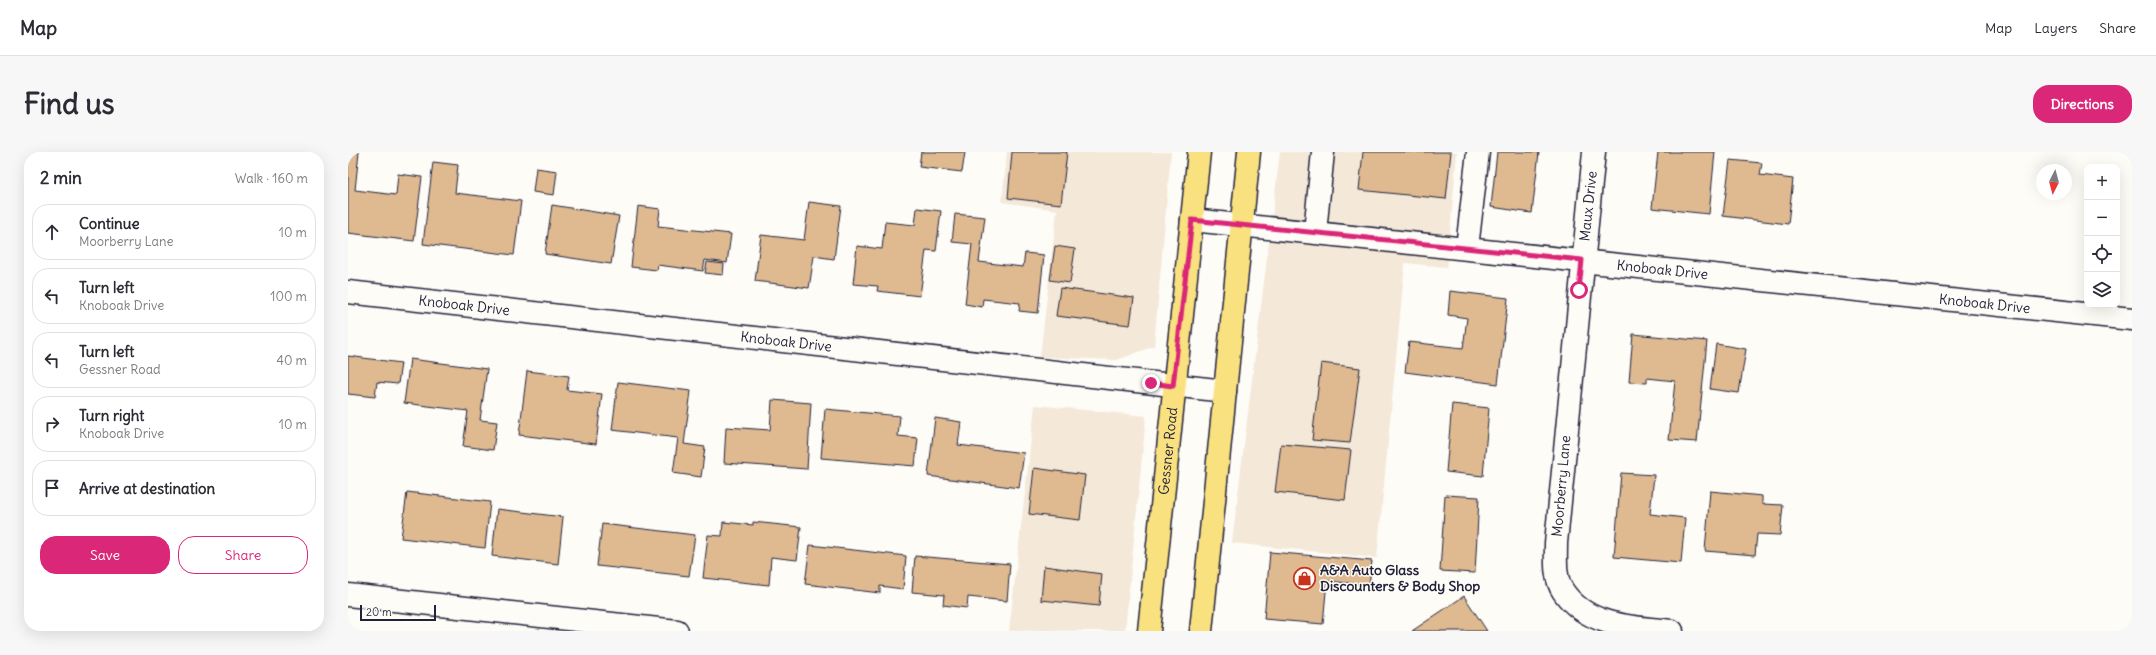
<!DOCTYPE html>
<html lang="en">
<head>
<meta charset="utf-8">
<style>
	:root { --surface:#fff; --page:#f7f7f7; --text:#2b2b33; --muted:#7c7c81; --line:#e1e1e2; --accent:#db2777 }
	body { margin:0; font-family:Delius,sans-serif; background:var(--page); color:var(--text) }
	.controls { position:absolute; right:12px; top:12px; display:grid; overflow:hidden; border-radius:8px; box-shadow:0 4px 16px #0002 }
	.controls button { width:36px; height:36px; display:grid; place-items:center; padding:0; border:0; border-bottom:1px solid var(--line); background:var(--surface); color:var(--text); font:20px sans-serif }
	.compass { position:absolute; left:1688px; top:12px; width:36px; height:36px; border-radius:50%; background:var(--surface); box-shadow:0 4px 16px #0002; rotate:186deg }
	.scale { position:absolute; left:12px; bottom:10px; width:76px; box-sizing:border-box; padding-left:4px; border:2px solid #22223b; border-top:0; font-size:11px; line-height:14px; white-space:nowrap; color:#22223b; -webkit-text-stroke:3px #fdfcf7; paint-order:stroke }
	.stop { position:absolute; width:12px; height:12px; margin:-9px; border:3px solid #db2777; border-radius:50%; background:#fff }
	.stop.end { background:#db2777; border-color:#fff; box-shadow:0 1px 4px #0008 }
	.list { margin:0; padding:0; list-style:none }
	h2 { display:flex; justify-content:space-between; align-items:center; height:52px; margin:0; padding:0 16px; font-size:17px }
	h2 small { font-size:13px; font-weight:400; color:var(--muted) }
	.list li { display:grid; grid-template-columns:26px 1fr auto; gap:12px; align-items:center; box-sizing:border-box; height:56px; margin:0 8px 8px; padding:0 8px; border:1px solid var(--line); border-radius:16px }
	.list b { display:block; font-size:15px; white-space:nowrap }
	.list p { margin:0; font-size:13px; white-space:nowrap; color:var(--muted) }
	.list em { font-size:13px; font-style:normal; color:var(--muted) }
	.actions { display:flex; gap:8px; padding:12px 16px }
	.actions a { flex:1; padding:9px 0; border:1px solid var(--accent); border-radius:16px; text-align:center; font-size:14px; color:var(--accent) }
	.actions .main { background:var(--accent); color:#fff }
	.icon { flex:none; width:22px; height:22px; fill:none; stroke:currentColor; stroke-width:2; stroke-linecap:round; stroke-linejoin:round }
	.map { position:relative; flex:none; width:1784px; height:479px; overflow:hidden; border-radius:16px }
	header { display:flex; align-items:center; gap:24px; box-sizing:border-box; height:56px; padding:0 20px; background:var(--surface); border-bottom:1px solid var(--line) }
	header strong { font-size:19px }
	nav { display:flex; gap:22px; margin-inline-start:auto; font-size:14px }
	.intro { display:flex; align-items:center; justify-content:space-between; box-sizing:border-box; height:96px; padding:0 24px }
	h1 { margin:0; font-size:28px }
	.button { padding:10px 18px; border-radius:16px; background:var(--accent); color:#fff; font-size:14px; font-weight:700 }
	main { display:flex; gap:24px; padding:0 24px }
	aside { flex:1; background:var(--surface); border-radius:16px; box-shadow:0 4px 16px #0002 }
	.map>svg:first-child { display:block }
</style>
</head>
<body>
<header>
<strong>Map</strong>
<nav><a>Map</a><a>Layers</a><a>Share</a></nav>
</header>
<div class="intro"><h1>Find us</h1><a class="button">Directions</a></div>
<main>
<aside>
<h2>2 min<small>Walk · 160 m</small></h2>
<ul class="list">
<li><svg class="icon" aria-label="ahead" viewBox="0 0 24 24"><path d="M12 20V5M6 11l6-6 6 6"/></svg><div><b>Continue</b><p>Moorberry Lane</p></div><em>10 m</em></li>
<li><svg class="icon" aria-label="left" viewBox="0 0 24 24"><path d="M17 20v-9H6M10 6l-5 5 5 5"/></svg><div><b>Turn left</b><p>Knoboak Drive</p></div><em>100 m</em></li>
<li><svg class="icon" aria-label="left" viewBox="0 0 24 24"><path d="M17 20v-9H6M10 6l-5 5 5 5"/></svg><div><b>Turn left</b><p>Gessner Road</p></div><em>40 m</em></li>
<li><svg class="icon" aria-label="right" viewBox="0 0 24 24"><path d="M7 20v-9h11M14 6l5 5-5 5"/></svg><div><b>Turn right</b><p>Knoboak Drive</p></div><em>10 m</em></li>
<li><svg class="icon" aria-label="arrive" viewBox="0 0 24 24"><path d="M6 21V4h12l-3 4 3 4H6"/></svg><div><b>Arrive at destination</b></div></li>
</ul>
<div class="actions"><a class="main">Save</a><a>Share</a></div>
</aside>
<div class="map">
<svg width="1784" height="479" viewBox="0 0 1784 479">
	<rect width="100%" height="100%" fill="#fdfcf7"/>
	<filter id="ink" filterUnits="userSpaceOnUse"><feTurbulence type="fractalNoise" baseFrequency=".025" numOctaves="2"/><feDisplacementMap in="SourceGraphic" scale="8" xChannelSelector="R" yChannelSelector="G"/><feConvolveMatrix kernelMatrix="1 2 1 2 8 2 1 2 1" color-interpolation-filters="sRGB"/></filter>
	<g filter="url(#ink)">
		<path fill="#f4e8d8" d="M659,0h164l-17,194 -37,14 -77,-3 17,-147 -55,-8z
			M932,0h177l-10,115 -42,-4 -28,295 -145,-15z
			M687,253l111,11 -21,215h-116z"/>
		<path fill="#dfba90" stroke="#22223b" d="M0,0h11l-4,38 41,5 2,-21 24,3 -8,64 -66,-8z
			M573,0h44l-3,20 -43,-5z
			M664,0h55l-6,52 -53,-6z
			M1015,0h88l-5,47 -87,-9z
			M1149,0h42l-7,61 -41,-6z
			M1310,0h57l-6,62 -57,-6z
			M1382,8l32,3 -2,12 33,4 -5,45 -65,-8z
			M85,10l25,3 -3,28 66,8 -7,54 -91,-11z
			M188,16l21,3 -3,24 -21,-3z
			M461,50l32,4 -7,53 -20,-3 -5,32 -54,-7 6,-46 43,5z
			M204,53l67,11 -8,48 -66,-10z
			M290,54l22,3 -2,17 73,8 -4,29 -22,-3 -2,11 -45,-6 -1,5 -26,-3z
			M569,56l24,3 -5,40 -10,-1 -6,46 -43,-5 1,-5 -25,-2 4,-38 25,3 3,-27 30,3z
			M607,62l30,3 -6,45 44,5 2,-14 19,2 -6,58 -19,-2 1,-8 -37,-4 -1,8 -17,-3 7,-60 -20,-2z
			M707,94l20,3 -5,34 -20,-3z
			M359,110l17,2 -1,11 -18,-2z
			M712,136l74,10 -4,27 -74,-9z
			M1102,139l58,7 -10,86 -93,-12 4,-30 54,6 4,-30 -19,-3z
			M1285,182l74,7 -10,101 -28,-2 6,-59 -28,-3v5l-18,-1z
			M1368,192l30,5 -7,44 -29,-4z
			M0,204l53,7 -3,21 -21,-2 -2,15 -27,-3z
			M62,207l77,10 -7,51 17,2 -4,28 -30,-4 5,-35 -64,-8z
			M973,211l39,5 -10,75 -38,-3z
			M179,219l42,5 -2,14 35,4 -6,50 -77,-9z
			M270,230l73,9 -7,53 21,3 -4,30 -28,-4 5,-35 -66,-8z
			M424,248l39,3 -4,66 -83,-6 2,-36 44,3z
			M1104,252l37,4 -6,68 -37,-4z
			M477,257l75,7 -2,20 20,2 -3,28 -94,-8z
			M587,266l26,4 -3,23 66,8 -5,35 -91,-12z
			M933,292l70,6 -6,50 -70,-8z
			M686,316l51,7 -5,45 -51,-6z
			M1273,321l33,2 -4,39 35,4 -4,45 -67,-6z
			M1362,339l52,5v8l21,1 -3,30 -23,-1 -2,21 -50,-4z
			M59,340l83,10 -5,46 -84,-10z
			M1097,343l34,2 -4,76 -35,-2z
			M149,357l66,8 -5,47 -66,-8z
			M375,370l30,3v-3l48,5 -4,33 -26,-3 -2,28 -66,-7 5,-43 14,1z
			M254,372l93,11 -6,41 -92,-10z
			M462,393l96,11 -3,33 -23,-3v7l-75,-9z
			M922,400l102,9 -3,24 -42,-4 -4,43 -59,-5z
			M567,404l95,8 -3,37 -39,-4 -1,11 -24,-3 1,-10 -32,-3z
			M696,414l58,8 -3,32 -58,-6z
			M1116,444l23,35h-75z"/>
		<g fill="none" stroke-linecap="round" stroke-linejoin="round">
			<defs>
				<g id="minor">
					<path d="M1246,0l-38,391c0,15 -2,35 7,48 24,36 70,36 109,40"/>
					<path id="s1" d="M844,68l940,99"/>
					<path d="M967,80l8,-80"/>
					<path d="M1119,96l11,-96"/>
					<path id="s2" d="M0,140l877,99"/>
					<path d="M0,443l329,36"/>
				</g>
				<g id="major">
					<path id="s3" d="M801,479l50,-479"/>
					<path d="M853,479l48,-479"/>
				</g>
			</defs>
			<use href="#minor" stroke="#22223b" stroke-width="25"/>
			<use href="#major" stroke="#22223b" stroke-width="25"/>
			<use href="#minor" stroke="#fdfcf7" stroke-width="22"/>
			<use href="#major" stroke="#fae180" stroke-width="22"/>
		</g>
	</g>
	<g fill="none" stroke-linecap="round" stroke-linejoin="round" filter="url(#ink)">
		<path stroke="#db2777" stroke-width="5" d="M803,231l22,3 19,-166 390,40 -3,30"/>
	</g>
	<defs>
		<symbol id="shop-ring" viewBox="-11 -11 22 22"><circle r="9.5" fill="#fdfcf7" stroke="#c8321e" stroke-width="1.5"/><path d="M-5-2.5h2.3a2.7 3.5 0 0 1 5.4 0H5L5.5 6h-11ZM-1.5-2.5h3a1.5 2.3 0 0 0-3 0Z" fill="#c8321e"/></symbol>
	</defs>
	<g fill-rule="evenodd">
		<use href="#shop-ring" x="944" y="414" width="25" height="25"/>
	</g>
	<g text-anchor="middle" dominant-baseline="central" stroke-width="3" stroke-linejoin="round" paint-order="stroke">
		<g font-size="14" fill="#22223b" stroke="#fdfcf7">
			<text transform="translate(1240 54) rotate(-84)">Maux Drive</text>
			<text stroke="none"><textPath href="#s1" startOffset="473">Knoboak Drive</textPath></text>
			<text stroke="none"><textPath href="#s1" startOffset="797">Knoboak Drive</textPath></text>
			<text stroke="none"><textPath href="#s2" startOffset="117">Knoboak Drive</textPath></text>
			<text stroke="none"><textPath href="#s2" startOffset="441">Knoboak Drive</textPath></text>
			<text stroke="none"><textPath href="#s3" startOffset="181">Gessner Road</textPath></text>
			<text transform="translate(1213 334) rotate(-85)">Moorberry Lane</text>
		</g>
		<g font-size="14" font-weight="bold" fill="#22223b" stroke="#fdfcf7" text-anchor="start">
			<text x="972" y="418">A&amp;A Auto Glass<tspan x="972" dy="16">Discounters &amp; Body Shop</tspan></text>
		</g>
	</g>
</svg>
<div class="controls">
<button>+</button>
<button>−</button>
<button><svg class="icon" aria-label="locate" viewBox="0 0 24 24"><circle cx="12" cy="12" r="6"/><path d="M12 2v4M12 18v4M2 12h4M18 12h4"/></svg></button>
<button><svg class="icon" aria-label="layers" viewBox="0 0 24 24"><path d="M12 4l9 5-9 5-9-5zM3 14l9 5 9-5"/></svg></button>
</div>
<svg class="compass" viewBox="-18 -18 36 36"><path d="M0-13l5 13h-10z" fill="#e53935"/><path d="M0 13l5-13h-10z" fill="#7c7c81"/></svg>
<div class="scale">20 m</div>
<div class="stop" style="left:1231px;top:138px"></div>
<div class="stop end" style="left:803px;top:231px"></div>
</div>
</main>
</body>
</html>
